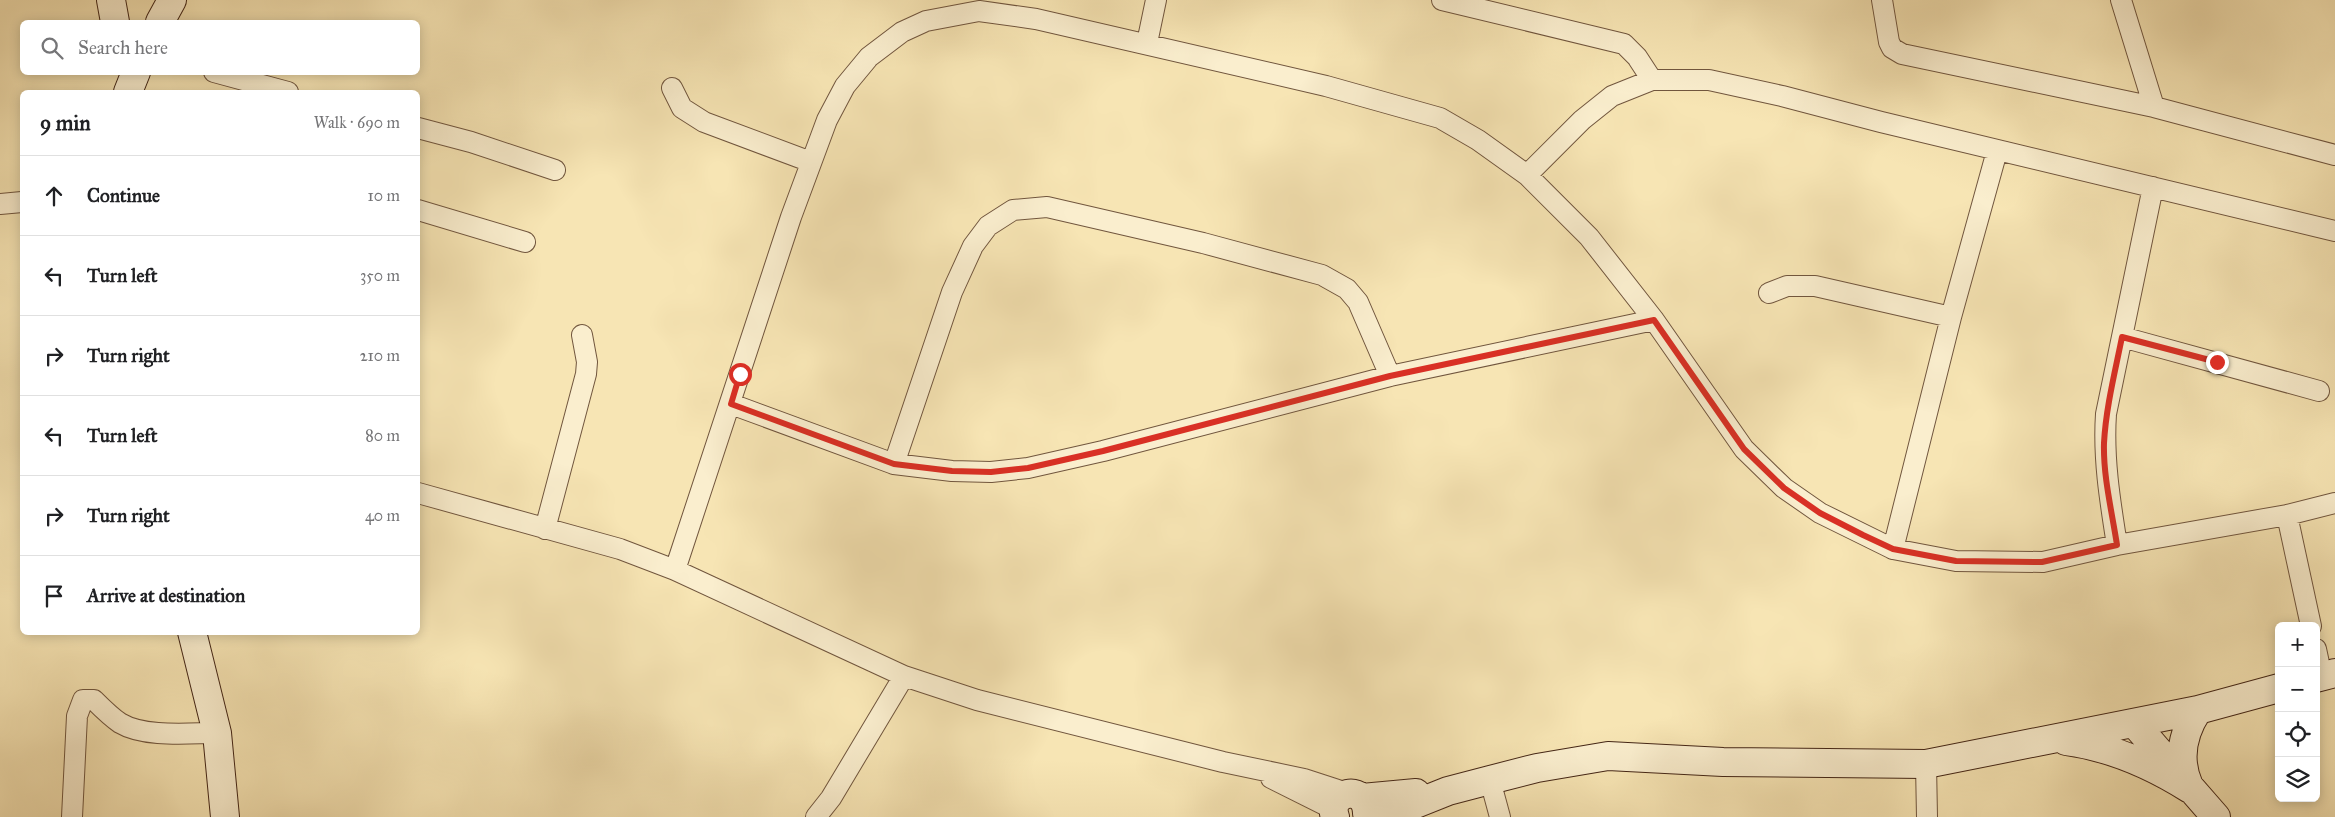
<!DOCTYPE html>
<html lang="en">
<head>
<meta charset="utf-8">
<style>
	:root { --surface:#fff; --page:#f6f6f6; --text:#202124; --muted:#757577; --line:#e0e0e0 }
	body { margin:0; font-family:"IM FELL Great Primer",serif; background:var(--page); color:var(--text) }
	.controls { position:absolute; right:15px; bottom:15px; display:grid; overflow:hidden; border-radius:8px; box-shadow:0 2px 12px #0003 }
	.controls button { width:45px; height:45px; display:grid; place-items:center; padding:0; border:0; border-bottom:1px solid var(--line); background:var(--surface); color:var(--text); font:25px sans-serif }
	.stop { position:absolute; width:15px; height:15px; margin:-11px; border:4px solid #d93025; border-radius:50%; background:#fff }
	.stop.end { background:#d93025; border-color:#fff; box-shadow:0 1px 5px #0008 }
	.list { margin:0; padding:0; list-style:none }
	h2 { display:flex; justify-content:space-between; align-items:center; height:65px; margin:0; padding:0 20px; font-size:21px }
	h2 small { font-size:16px; font-weight:400; color:var(--muted) }
	.list li { display:grid; grid-template-columns:32px 1fr auto; gap:15px; align-items:center; box-sizing:border-box; height:80px; padding:0 20px; border-top:1px solid var(--line) }
	.list b { display:block; font-size:19px; white-space:nowrap }
	.list em { font-size:16px; font-style:normal; color:var(--muted) }
	.icon { flex:none; width:28px; height:28px; fill:none; stroke:currentColor; stroke-width:2; stroke-linecap:round; stroke-linejoin:round }
	.map { position:relative; flex:none; width:2335px; height:817px; overflow:hidden }
	.search { position:absolute; background:var(--surface); box-shadow:0 2px 12px #0003; left:20px; top:20px; width:400px; height:55px; display:flex; align-items:center; gap:12px; box-sizing:border-box; padding:0 18px; border-radius:8px; color:var(--muted); font-size:19px }
	.panel { position:absolute; background:var(--surface); box-shadow:0 2px 12px #0003; left:20px; top:90px; width:400px; height:545px; border-radius:8px }
	.map>svg:first-child { display:block }
</style>
</head>
<body>
<div class="map">
<svg width="2335" height="817" viewBox="0 0 2335 817">
	<rect width="100%" height="100%" fill="#f7e5b4"/>
	<filter id="stains"><feTurbulence type="fractalNoise" baseFrequency=".004" numOctaves="4"/><feColorMatrix values="0 0 0 0 .2 0 0 0 0 .09 0 0 0 0 .02 0 0 0 .5 -.17"/></filter>
	<radialGradient id="worn" r=".72"><stop offset=".6" stop-color="#630" stop-opacity="0"/><stop offset="1" stop-color="#630" stop-opacity=".3"/></radialGradient>
	<g fill="none" stroke-linecap="round" stroke-linejoin="round">
		<defs>
			<path id="street" d="M1442,0l182,44 13,13 15,23
				M1882,0l7,42 3,6 10,6 252,53 181,48
				M2121,0l33,107
				M1147,43l9,-43
				M214,72l74,20
				M672,88l10,20 22,14 107,40
				M418,128l53,14 84,28
				M1527,175l55,-55 30,-24 40,-16h57l73,16 99,26 454,109
				M0,204l22,-2
				M418,210l107,32
				M1769,293l18,-7h28l136,31
				M2122,337l197,54
				M731,404l163,60 58,7 39,1 37,-4 75,-17 287,-75 264,-56
				M894,464l58,-172 21,-46 15,-20 25,-16 34,-3 156,36 119,32 25,14 11,13 32,74
				M418,493l202,56 55,21 229,106 73,24 246,62 81,17 43,14
				M2287,515l24,111
				M545,529l41,-155 1,-12 -5,-27
				M2117,545c-7,-44 -14,-87 -11,-131l47,-227
				M1893,549l58,-232 46,-166
				M675,570l116,-353 36,-97 18,-34 24,-29 33,-25 24,-11 53,-10 57,8 290,67 114,32 38,22 49,35 62,62 65,83 90,129 40,39 36,25 73,36 63,12 87,1 74,-17 170,-30 48,-12
				M2316,649l6,28
				M1926,764l1,53
				M1271,778l62,31
				M1490,780l10,37
				M72,817l5,-101 6,-16h11c8,8 17,17 26,23 25,15 70,10 97,10
				M816,817l15,-19 73,-122"/>
			<path id="secondary" d="M111,0l4,22
				M160,22l12,-22
				M128,92l8,-20
				M192,632l25,101 8,84
				M2316,678l19,-5
				M2134,723l82,94
				M2066,741c45,6 86,24 124,48
				M2189,786c-12,-27 -7,-52 9,-76
				M1362,798l54,-5
				M1335,817c-9,-25 31,-35 32,-4
				M1375,817l23,-6 50,-20 42,-11 47,-12 71,-12 115,6 203,2 272,-54 81,-22"/>
		</defs>
		<use href="#street" stroke="#71563e" stroke-width="22"/>
		<use href="#secondary" stroke="#442616" stroke-width="30"/>
		<use href="#street" stroke="#faeece" stroke-width="20"/>
		<use href="#secondary" stroke="#faeece" stroke-width="28"/>
	</g>
	<g fill="none" stroke-linecap="round" stroke-linejoin="round">
		<path stroke="#d93025" stroke-width="6" d="M740,374l-9,30 163,60 58,7 39,1 37,-4 75,-17 287,-75 264,-56 90,129 40,39 36,25 43,22 30,14 63,12 86,1 75,-17c-5,-33 -14,-69 -13,-102 2,-36 11,-71 18,-106l95,25"/>
	</g>
	<rect width="100%" height="100%" filter="url(#stains)"/>
	<rect width="100%" height="100%" fill="url(#worn)"/>
</svg>
<div class="controls">
<button>+</button>
<button>−</button>
<button><svg class="icon" aria-label="locate" viewBox="0 0 24 24"><circle cx="12" cy="12" r="6"/><path d="M12 2v4M12 18v4M2 12h4M18 12h4"/></svg></button>
<button><svg class="icon" aria-label="layers" viewBox="0 0 24 24"><path d="M12 4l9 5-9 5-9-5zM3 14l9 5 9-5"/></svg></button>
</div>
<div class="stop" style="left:740px;top:374px"></div>
<div class="stop end" style="left:2217px;top:362px"></div>
<div class="search"><svg class="icon" aria-label="search" viewBox="0 0 24 24"><circle cx="10" cy="10" r="6"/><path d="M15 15l6 6"/></svg>Search here</div>
<section class="panel">
<h2>9 min<small>Walk · 690 m</small></h2>
<ul class="list">
<li><svg class="icon" aria-label="ahead" viewBox="0 0 24 24"><path d="M12 20V5M6 11l6-6 6 6"/></svg><div><b>Continue</b></div><em>10 m</em></li>
<li><svg class="icon" aria-label="left" viewBox="0 0 24 24"><path d="M17 20v-9H6M10 6l-5 5 5 5"/></svg><div><b>Turn left</b></div><em>350 m</em></li>
<li><svg class="icon" aria-label="right" viewBox="0 0 24 24"><path d="M7 20v-9h11M14 6l5 5-5 5"/></svg><div><b>Turn right</b></div><em>210 m</em></li>
<li><svg class="icon" aria-label="left" viewBox="0 0 24 24"><path d="M17 20v-9H6M10 6l-5 5 5 5"/></svg><div><b>Turn left</b></div><em>80 m</em></li>
<li><svg class="icon" aria-label="right" viewBox="0 0 24 24"><path d="M7 20v-9h11M14 6l5 5-5 5"/></svg><div><b>Turn right</b></div><em>40 m</em></li>
<li><svg class="icon" aria-label="arrive" viewBox="0 0 24 24"><path d="M6 21V4h12l-3 4 3 4H6"/></svg><div><b>Arrive at destination</b></div></li>
</ul>
</section>
</div>
</body>
</html>
